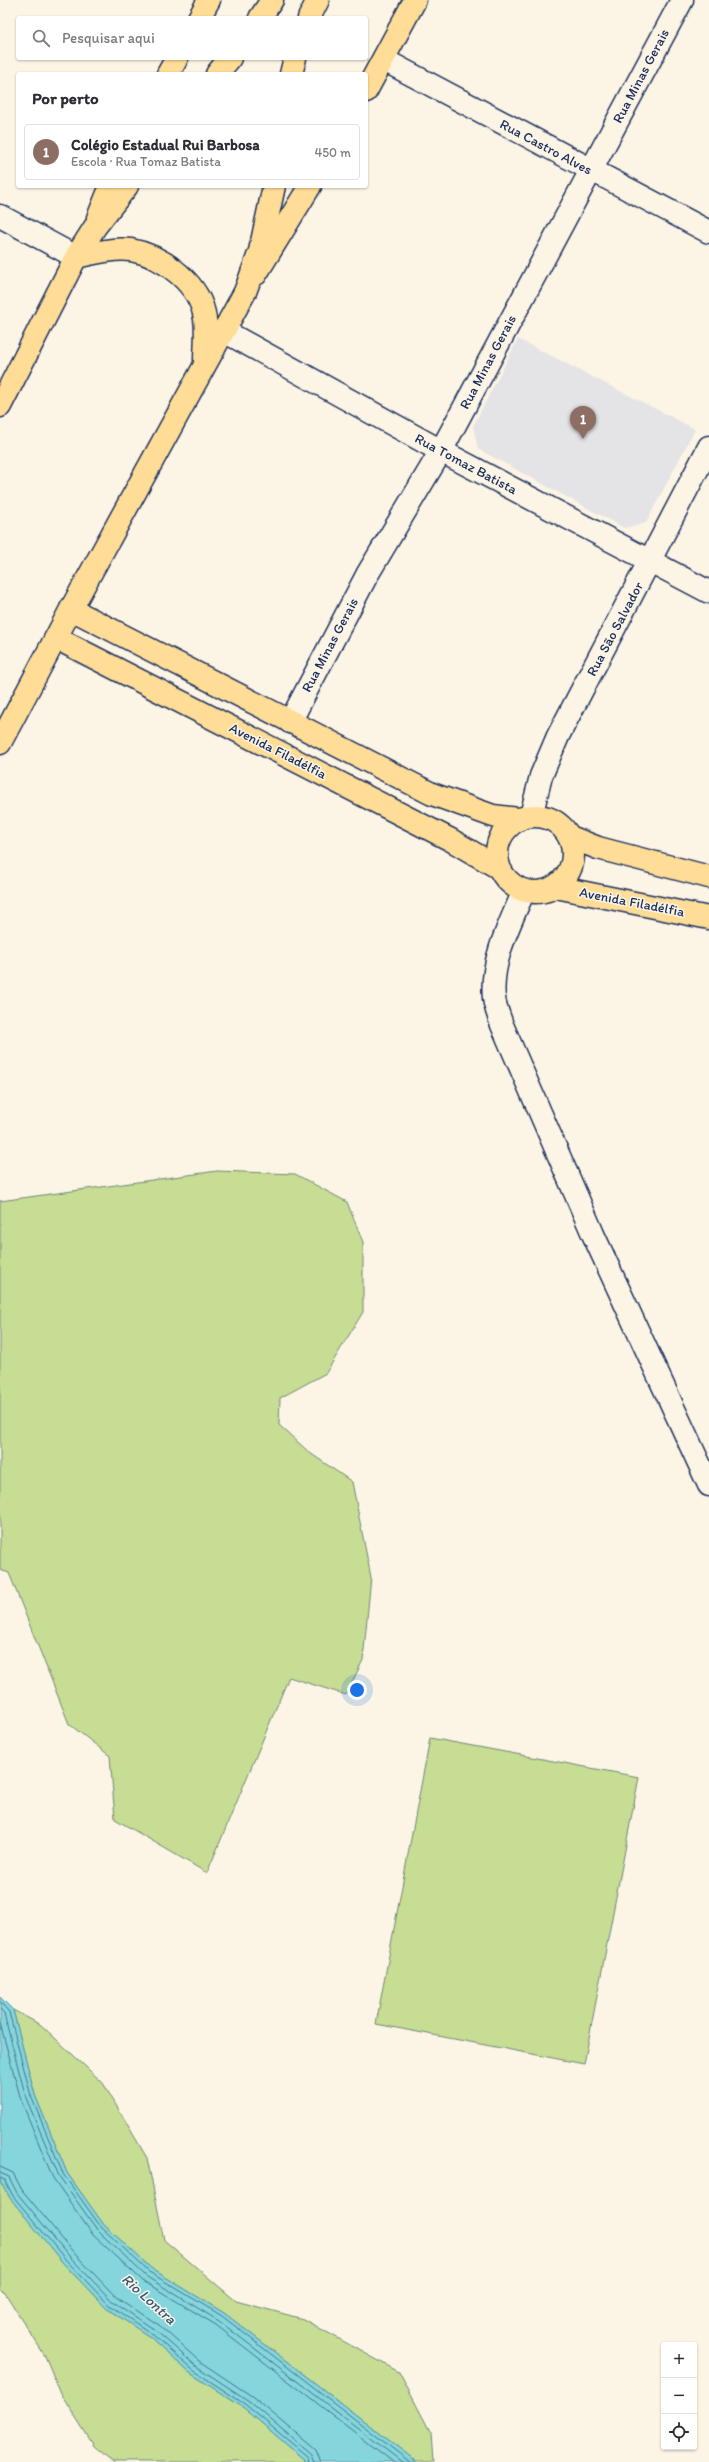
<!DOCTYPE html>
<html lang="pt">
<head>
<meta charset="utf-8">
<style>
	:root { --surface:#fff; --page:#f2f2f3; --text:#2b2b33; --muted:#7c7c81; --line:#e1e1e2; --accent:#ea580c }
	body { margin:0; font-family:Itim,sans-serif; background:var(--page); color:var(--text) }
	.controls { position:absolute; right:12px; bottom:12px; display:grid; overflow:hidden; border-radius:4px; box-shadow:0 1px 3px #0004 }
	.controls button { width:36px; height:36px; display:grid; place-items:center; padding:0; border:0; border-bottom:1px solid var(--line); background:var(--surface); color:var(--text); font:20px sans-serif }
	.you { position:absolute; left:357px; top:1690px; width:14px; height:14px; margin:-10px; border:3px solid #fff; border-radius:50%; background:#1a73e8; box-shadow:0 0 0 6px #1a73e833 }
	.badge { display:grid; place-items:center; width:26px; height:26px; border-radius:50%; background:var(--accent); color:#fff; font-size:13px; font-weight:700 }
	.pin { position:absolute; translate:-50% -33px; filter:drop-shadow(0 1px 2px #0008) }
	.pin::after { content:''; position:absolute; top:21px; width:14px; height:12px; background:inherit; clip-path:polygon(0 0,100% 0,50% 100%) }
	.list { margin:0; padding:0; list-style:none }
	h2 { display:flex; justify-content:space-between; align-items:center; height:52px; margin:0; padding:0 16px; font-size:17px }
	h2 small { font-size:13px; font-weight:400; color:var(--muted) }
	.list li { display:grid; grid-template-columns:26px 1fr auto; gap:12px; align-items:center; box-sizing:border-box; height:56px; margin:0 8px 8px; padding:0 8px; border:1px solid var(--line); border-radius:4px }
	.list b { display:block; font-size:15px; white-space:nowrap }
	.list p { margin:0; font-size:13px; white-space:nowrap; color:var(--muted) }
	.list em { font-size:13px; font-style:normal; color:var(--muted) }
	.icon { flex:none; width:22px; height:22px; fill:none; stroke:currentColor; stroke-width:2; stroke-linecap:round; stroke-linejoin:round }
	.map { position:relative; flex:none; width:709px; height:2462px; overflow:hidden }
	.search { position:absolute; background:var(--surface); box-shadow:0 1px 3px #0004; left:16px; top:16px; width:352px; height:44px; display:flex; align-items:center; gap:10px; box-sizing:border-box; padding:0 14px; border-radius:4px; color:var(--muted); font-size:15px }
	.panel { position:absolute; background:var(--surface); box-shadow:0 1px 3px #0004; left:16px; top:72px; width:352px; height:116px; border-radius:4px }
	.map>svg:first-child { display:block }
</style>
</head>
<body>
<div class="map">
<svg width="709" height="2462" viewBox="0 0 709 2462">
	<rect width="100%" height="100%" fill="#fcf5e5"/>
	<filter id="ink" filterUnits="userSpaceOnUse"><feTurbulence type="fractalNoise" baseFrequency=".025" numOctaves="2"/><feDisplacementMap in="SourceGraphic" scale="8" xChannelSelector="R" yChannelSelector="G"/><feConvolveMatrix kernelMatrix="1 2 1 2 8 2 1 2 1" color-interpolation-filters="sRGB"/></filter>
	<g filter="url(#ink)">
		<path fill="#e4e3e6" d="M518,339l177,90 -49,94 -22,5 -146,-79 -5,-23z"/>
		<path fill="#c6dd93" stroke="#708678" d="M217,1171l78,3 52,28 16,40v70l-37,61 -46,25 -1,27 31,28 42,29 19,95 -8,83 -17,35 -57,-18 -82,196 -92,-54 -5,-63 -41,-32 -60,-151 -9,-3v-369z
			M430,1738l209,39 -55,287 -208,-40z
			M13,2010l28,15 62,58 44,75 17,82 72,61 67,18 96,53 32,61 2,29h-16l-193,-149 -72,-44 -48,-44 -37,-52 -32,-78z
			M0,2179l10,19 53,65 43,45 44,29 40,36 54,35 63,54h-194l-19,-16 -33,-52 -16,-38 -40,-63 -5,-3z"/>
		<path fill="#84d6dc" stroke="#5a93aa" d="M0,1997l13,13 22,85 32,78 37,52 48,44 72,44 193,149h-110l-63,-54 -54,-35 -40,-36 -44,-29 -43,-45 -53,-65 -10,-19z"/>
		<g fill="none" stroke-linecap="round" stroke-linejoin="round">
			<path stroke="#457290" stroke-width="1" d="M0,2002l9,10 22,84 32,78 38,53 48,45 73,44 188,146
				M0,2010l4,4 22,84 33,78 39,55 49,46 72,44 183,141
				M0,2023l21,77 32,78 40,57 50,46 73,44 177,137
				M0,2167l13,6 9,17 52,63 42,44 43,28 40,36 54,36 62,52 5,13
				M0,2173l9,4 8,16 53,64 42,44 43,29 41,36 53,35 62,53 3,8
				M0,2178l5,2 8,16 53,64 43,45 43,29 41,36 53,35 62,52 1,5"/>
			<defs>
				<path id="minor" d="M384,60l325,172
					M0,216l76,41
					M224,331l217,120 268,141
					M290,722l77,-147 74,-124 241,-451
					M531,816l10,-40 17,-40 151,-289
					M524,891c-14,32 -34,71 -30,107 1,9 5,18 8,27l91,209 116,251"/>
				<path id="major" d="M199,18l10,-18
					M168,74l9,-16
					M366,91l49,-91
					M98,218l13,-32
					M256,274l54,-88
					M71,609l361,185 61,22 25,3
					M56,638l395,202 48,28
					M497 854a38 38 0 1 1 76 0a38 38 0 1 1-76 0Z
					M570,837l28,11 111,29
					M556,887l153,31"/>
				<path id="highway" d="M260,18l12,-18
					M309,18l9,-18
					M217,74l13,-16
					M291,74l4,-16
					M76,257c18,-4 37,-9 55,-7 33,6 70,35 74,69 2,14 0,29 0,43
					M0,406l76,-149 19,-30 32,-41
					M0,743l71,-134 174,-317 15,-41 14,-65"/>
			</defs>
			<use href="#minor" stroke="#1b2f5e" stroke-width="25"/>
			<use href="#major" stroke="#1b2f5e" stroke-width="25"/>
			<use href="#highway" stroke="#1b2f5e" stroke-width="25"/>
			<use href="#minor" stroke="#fcf5e5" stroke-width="22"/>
			<use href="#major" stroke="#ffdd96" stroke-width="22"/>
			<use href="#highway" stroke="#ffdd96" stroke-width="22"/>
		</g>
	</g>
	<g text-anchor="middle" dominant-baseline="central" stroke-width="3" stroke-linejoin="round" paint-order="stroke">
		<g font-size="14" fill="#1b2f5e" stroke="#fcf5e5">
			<text transform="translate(641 76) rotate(-62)">Rua Minas Gerais</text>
			<text transform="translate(546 147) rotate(28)">Rua Castro Alves</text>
			<text transform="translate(488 362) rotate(-62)">Rua Minas Gerais</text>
			<text transform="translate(466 464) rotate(28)">Rua Tomaz Batista</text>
			<text transform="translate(615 629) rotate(-62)">Rua São Salvador</text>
			<text transform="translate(330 645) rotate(-62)">Rua Minas Gerais</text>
			<text transform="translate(278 751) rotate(27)">Avenida Filadélfia</text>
			<text transform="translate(632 902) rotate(11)">Avenida Filadélfia</text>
		</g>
		<g font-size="15" font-style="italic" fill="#35597e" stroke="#fcf5e5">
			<text transform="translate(149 2299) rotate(42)">Rio Lontra</text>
		</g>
	</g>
</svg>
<div class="controls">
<button>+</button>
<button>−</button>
<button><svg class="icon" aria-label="locate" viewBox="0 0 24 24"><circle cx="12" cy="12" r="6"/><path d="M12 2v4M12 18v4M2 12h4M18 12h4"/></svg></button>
</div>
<div class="you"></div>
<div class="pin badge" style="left:583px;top:439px;background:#8d6e63">1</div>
<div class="search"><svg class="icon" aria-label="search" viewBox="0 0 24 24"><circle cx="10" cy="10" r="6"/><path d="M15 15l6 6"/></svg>Pesquisar aqui</div>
<section class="panel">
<h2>Por perto<small></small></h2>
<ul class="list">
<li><span class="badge" style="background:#8d6e63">1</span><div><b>Colégio Estadual Rui Barbosa</b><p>Escola · Rua Tomaz Batista</p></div><em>450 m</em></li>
</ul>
</section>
</div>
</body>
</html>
